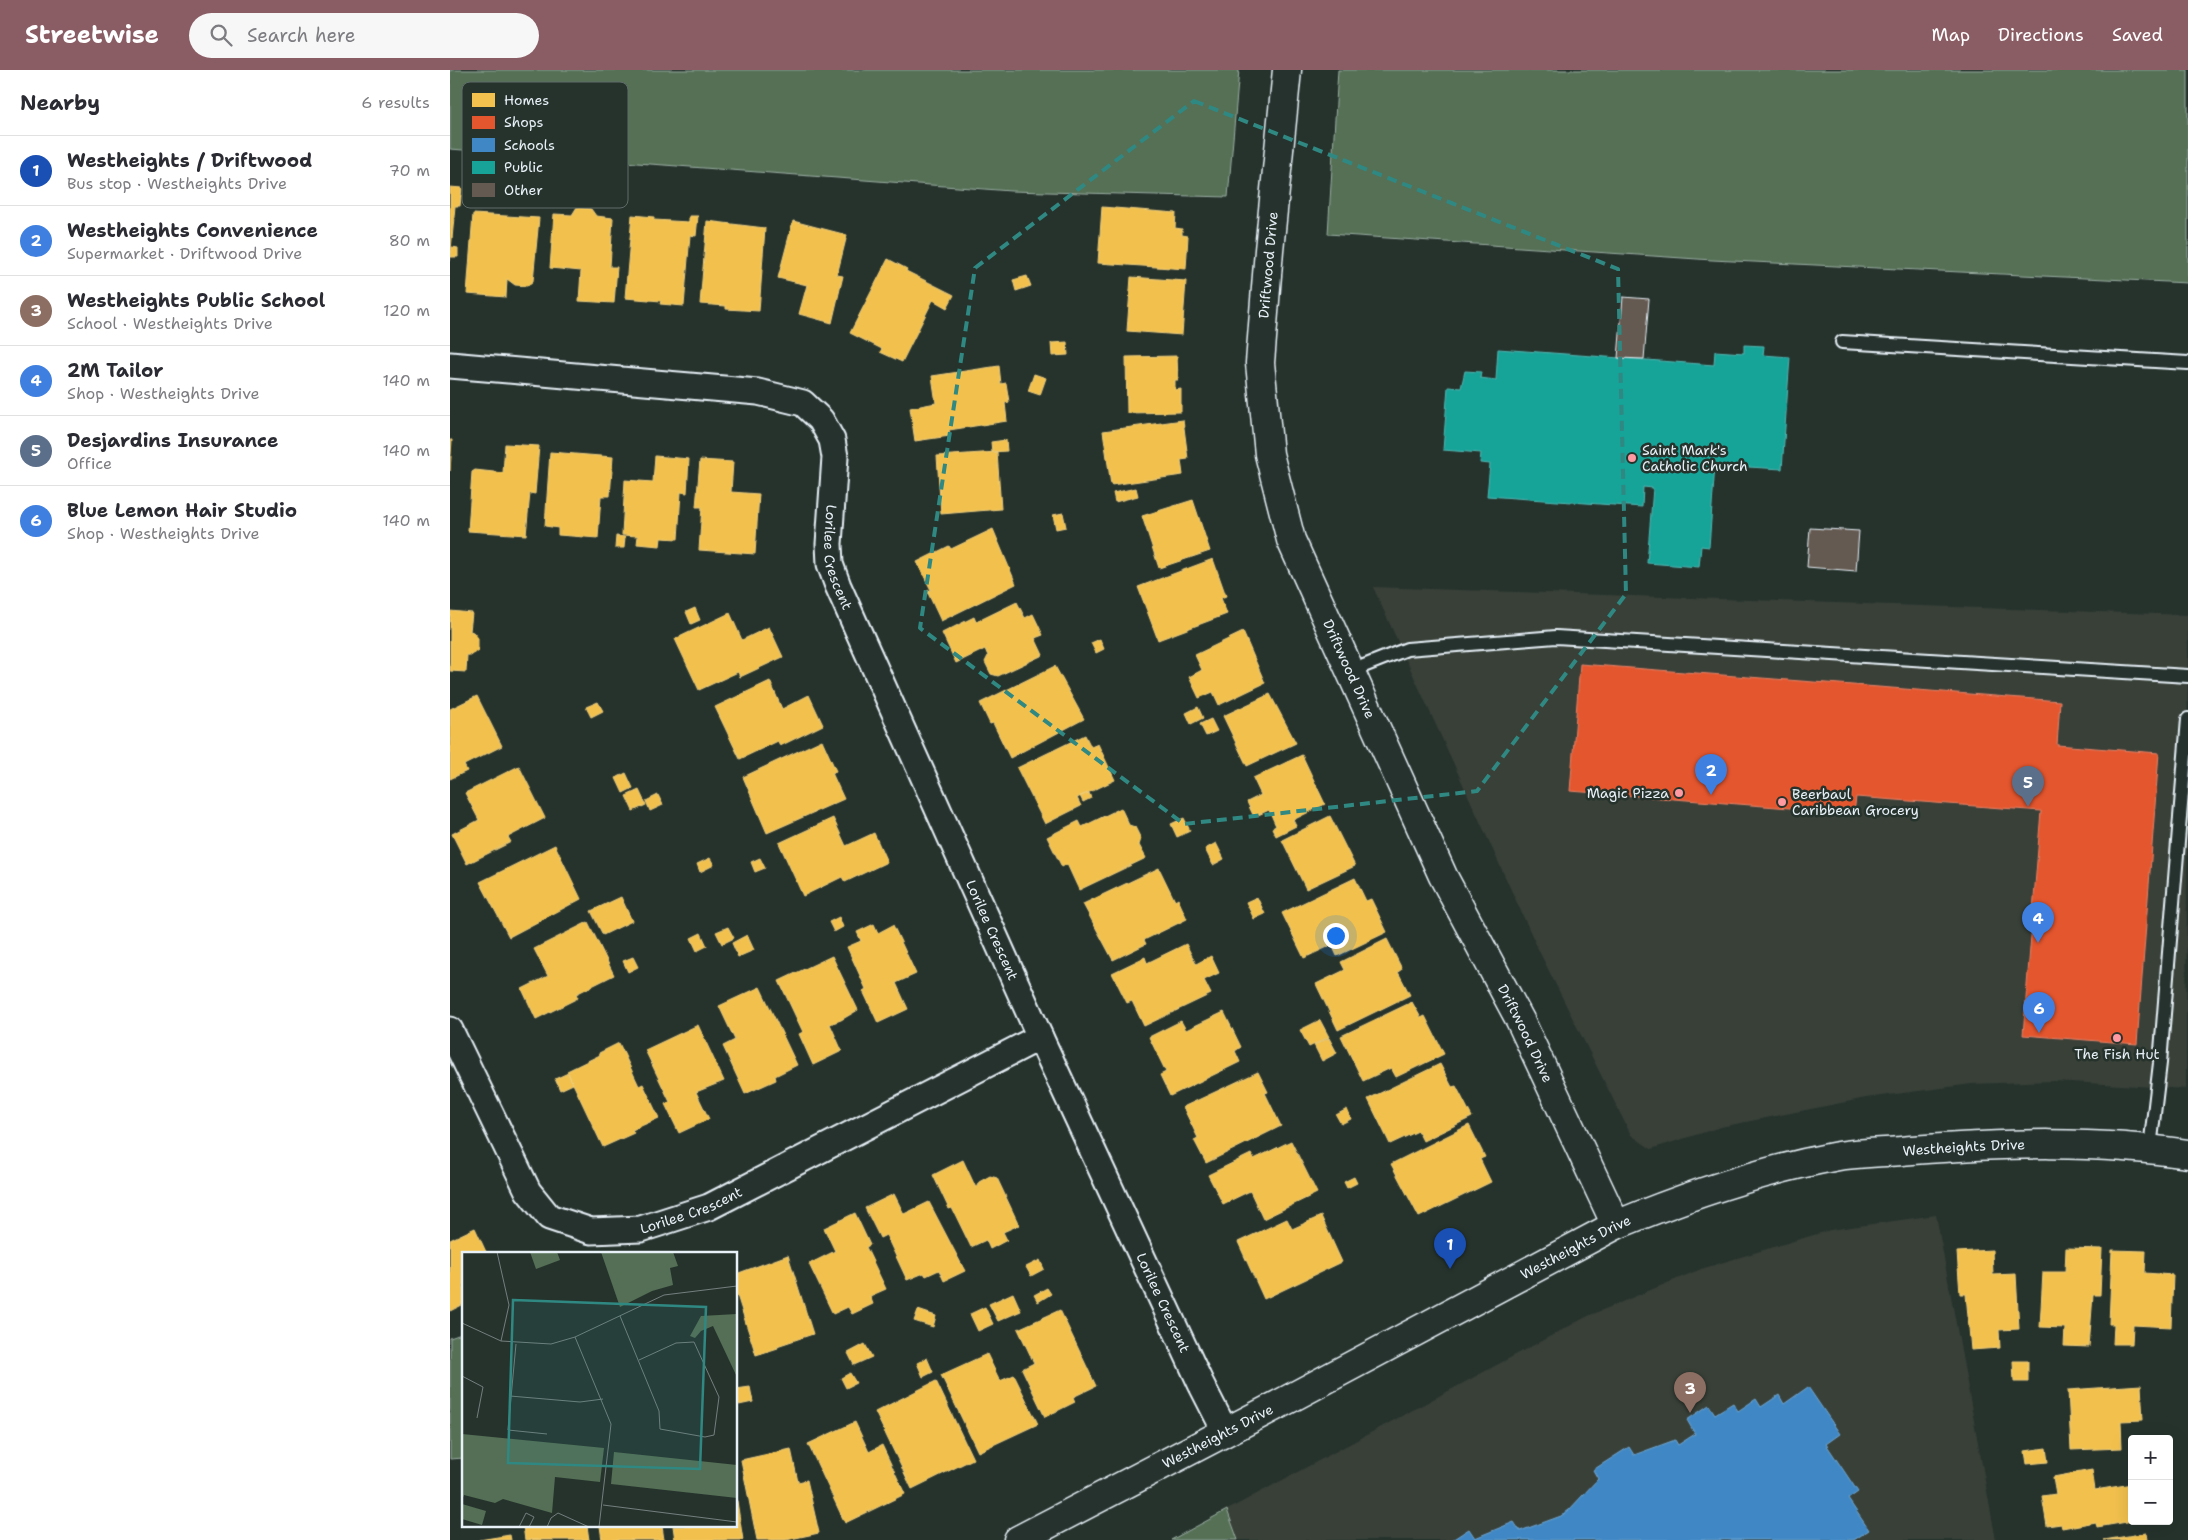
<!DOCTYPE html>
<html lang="en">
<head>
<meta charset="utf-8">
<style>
	:root { --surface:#fff; --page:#f7f7f7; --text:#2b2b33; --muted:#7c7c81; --line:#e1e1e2; --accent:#8a5d65 }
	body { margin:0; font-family:"Shantell Sans",sans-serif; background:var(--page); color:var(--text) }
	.controls { position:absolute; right:15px; bottom:15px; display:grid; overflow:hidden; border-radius:5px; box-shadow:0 5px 20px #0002 }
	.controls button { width:45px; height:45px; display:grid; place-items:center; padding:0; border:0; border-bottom:1px solid var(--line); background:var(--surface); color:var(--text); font:25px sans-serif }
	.you { position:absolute; left:885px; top:865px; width:18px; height:18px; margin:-12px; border:4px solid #fff; border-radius:50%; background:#1a73e8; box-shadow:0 0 0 8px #1a73e833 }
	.badge { display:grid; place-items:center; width:32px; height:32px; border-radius:50%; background:var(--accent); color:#fff; font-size:16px; font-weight:700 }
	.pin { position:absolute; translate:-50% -41px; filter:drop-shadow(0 1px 2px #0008) }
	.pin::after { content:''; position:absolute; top:26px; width:18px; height:15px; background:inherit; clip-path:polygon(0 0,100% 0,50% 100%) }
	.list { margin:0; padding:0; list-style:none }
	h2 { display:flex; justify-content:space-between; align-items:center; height:65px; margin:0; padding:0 20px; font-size:21px }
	h2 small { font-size:16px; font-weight:400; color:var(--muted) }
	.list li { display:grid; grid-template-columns:32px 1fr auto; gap:15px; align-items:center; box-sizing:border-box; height:70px; padding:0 20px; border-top:1px solid var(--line) }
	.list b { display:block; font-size:19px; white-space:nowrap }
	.list p { margin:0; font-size:16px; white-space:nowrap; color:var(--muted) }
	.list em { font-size:16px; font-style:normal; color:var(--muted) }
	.icon { flex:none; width:28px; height:28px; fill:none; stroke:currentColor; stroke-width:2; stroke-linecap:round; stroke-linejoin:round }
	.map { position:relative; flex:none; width:1738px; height:1470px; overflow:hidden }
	header { display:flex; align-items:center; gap:30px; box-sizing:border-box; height:70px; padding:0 25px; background:var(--accent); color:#fff }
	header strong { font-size:24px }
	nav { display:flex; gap:28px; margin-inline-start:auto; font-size:18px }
	.search { width:350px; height:45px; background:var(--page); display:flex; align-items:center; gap:12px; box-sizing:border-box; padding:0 18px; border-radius:28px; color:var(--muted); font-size:19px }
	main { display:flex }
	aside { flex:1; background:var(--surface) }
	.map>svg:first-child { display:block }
</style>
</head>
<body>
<header>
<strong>Streetwise</strong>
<div class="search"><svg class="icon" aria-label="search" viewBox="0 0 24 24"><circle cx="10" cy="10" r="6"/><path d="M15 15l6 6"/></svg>Search here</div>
<nav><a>Map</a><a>Directions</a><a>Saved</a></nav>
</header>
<main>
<aside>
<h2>Nearby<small>6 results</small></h2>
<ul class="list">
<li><span class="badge" style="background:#1a4fb4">1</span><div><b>Westheights / Driftwood</b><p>Bus stop · Westheights Drive</p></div><em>70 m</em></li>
<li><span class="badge" style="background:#3f7fe0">2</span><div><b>Westheights Convenience</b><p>Supermarket · Driftwood Drive</p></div><em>80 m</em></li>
<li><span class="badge" style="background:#8d6e63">3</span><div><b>Westheights Public School</b><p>School · Westheights Drive</p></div><em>120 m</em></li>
<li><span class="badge" style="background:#3f7fe0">4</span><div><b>2M Tailor</b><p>Shop · Westheights Drive</p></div><em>140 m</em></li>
<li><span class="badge" style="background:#5c6f8a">5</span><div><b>Desjardins Insurance</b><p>Office</p></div><em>140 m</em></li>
<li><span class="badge" style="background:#3f7fe0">6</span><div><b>Blue Lemon Hair Studio</b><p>Shop · Westheights Drive</p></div><em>140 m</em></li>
</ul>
</aside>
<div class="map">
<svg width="1738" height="1470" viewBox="0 0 1738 1470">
	<rect width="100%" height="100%" fill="#26332d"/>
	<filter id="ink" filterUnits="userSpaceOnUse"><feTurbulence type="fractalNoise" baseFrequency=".02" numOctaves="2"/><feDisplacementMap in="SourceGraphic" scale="10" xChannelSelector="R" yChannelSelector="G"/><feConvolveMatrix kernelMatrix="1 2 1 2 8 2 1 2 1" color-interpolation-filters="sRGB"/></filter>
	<g filter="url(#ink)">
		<path fill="#393f38" d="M923,517l815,28 -2,474 -132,-8 -82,3 -106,14 -145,29 -70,22 -20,-14 -92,-184z
			M1486,1145l60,325h-758l-11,-30 361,-194 113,-47 129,-39z"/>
		<path fill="#546f55" stroke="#9eb0a6" d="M0,0h789l-11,127 -217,-6 -561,-42z
			M888,0h850v213l-476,-23 -384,-26z
			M14,1263v125l-14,1v-121z
			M777,1440l11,30h-67z"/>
		<path fill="#f2c14e" stroke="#efcf81" d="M0,117l12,1 -2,18h-5l-5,55z
			M127,137l14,2 5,7 17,2 -3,49h7l-3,36 -35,-2 2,-30 -31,-3 4,-54 18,1z
			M652,137l74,6 -1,15 7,1v6l6,1 -2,33 -88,-6z
			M23,144l66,4 -6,63 -6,5 -12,-1 -8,-6 -1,18 -39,-3z
			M182,145l22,2v3l35,2v-6h9l-2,20 -6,-1 -6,71 -24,-2 1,-3 -36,-3z
			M257,151l58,7 -6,83 -33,-2v-3l-26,-2z
			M343,151l54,14 -10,40 6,1 -11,47 -33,-9 8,-29 -29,-7z
			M2,177l6,1v9h-7z
			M438,189l19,10 -1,2 48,24 -7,13 -14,-8 -31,62 -22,-10 2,-3 -32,-16z
			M577,206l4,10 -15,5 -3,-11z
			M681,207l55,4 -4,54 -55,-4z
			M617,272l1,13 -16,1 -1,-13z
			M727,286l1,24h-3v10l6,-1v23l-54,1 -1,-56z
			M549,296l2,18 5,-1 3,19 -4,1 2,18 -58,9 1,6 -35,5 -5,-33 26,-5 -4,-27z
			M584,304l12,4 -6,17 -12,-4z
			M733,350l5,39 -7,1 2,15 -72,10 -8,-54z
			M0,370h2l-2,31z
			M556,370l1,11 -15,1 -1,-10z
			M55,374l34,2 -4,48 -5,-1 -4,42 -58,-4 4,-59 3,-2 28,3z
			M100,382l63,5 -3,39h-9l-3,42 -40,-3v-7l-13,-2z
			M547,382l4,57 -60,5 -4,-58z
			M205,386l34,3 -2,34 -6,-1 -3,47 -17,-1 -1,8 -23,-2 1,-8 -16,-1 3,-55 28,2z
			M250,390l33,2 -2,30 28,2 -4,60 -56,-4 3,-43h-6z
			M686,418l2,8 -23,6 -2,-9z
			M743,430l17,51 -51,17 -17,-52z
			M613,443l3,14 -10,2 -3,-14z
			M543,459l23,55 -75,37 -14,-30 4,-1 -14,-28 32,-16 2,3z
			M166,466l9,1 -1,11h-9z
			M763,489l13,37 -5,2 6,16 -69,26 -20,-53z
			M567,532l8,16 8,-4 10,21 -8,3 8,17 -45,21 -7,-2 -6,-12 3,-6 -3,-7 -29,14 -14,-30 32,-16 2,5z
			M245,538l5,12 -9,4 -5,-12z
			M0,541l22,2 -2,18 3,1 5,6v12l-7,5h-4l-1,17 -16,-1z
			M280,543l12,27 27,-13 14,30 -43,20 -2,-5 -39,18 -24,-51z
			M793,562l22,51 -46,22 -6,-13 -14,6 -10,-21 13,-7 -7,-15z
			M650,569l4,10 -8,4 -5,-10z
			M605,596l29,53 -74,39 -17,-35 -3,1 -10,-21z
			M320,611l12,28 27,-14 14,30 -43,21 -2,-5 -38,18 -25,-52z
			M820,624l26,49 -49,23 -24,-50z
			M27,626l25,50 -38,19 3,6 -17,8v-70z
			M148,632l5,9 -12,6 -5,-10z
			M748,637l5,11 -12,6 -5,-11z
			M761,649l6,12 -11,5 -6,-12z
			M635,665l6,12 7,-3 17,36 -38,18 4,8 -36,18 -28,-56z
			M372,670l14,31 -4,2 12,26 -77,34 -24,-56z
			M852,685l23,49 -32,16 3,6 -20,10 -4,-8 4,-2 -7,-16 -15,7 -7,-15 14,-7 -8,-17z
			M69,696l26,52 -37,19 3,5 -44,22 -15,-30 27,-14 -14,-27z
			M176,703l7,15 -10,5 -7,-15z
			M189,720l7,15 -13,6 -7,-15z
			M639,723l2,5 -8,4 -3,-6z
			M208,725l5,10 -13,6 -4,-10z
			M671,738l8,17 6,2 6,12 -2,6 7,13 -67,32 -12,-26 -5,3 -15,-30 32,-16 3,6z
			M880,746l25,50 -49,23 -24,-49z
			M383,748l13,28 28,-13 13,29 -42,20 -3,-5 -39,19 -24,-53z
			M734,748l6,13 -13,6 -6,-13z
			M766,773l8,16 -11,6 -8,-16z
			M105,775l26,54 -72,38 -29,-55z
			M260,788l4,7 -14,7 -3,-8z
			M310,788l5,10 -10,4 -4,-10z
			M709,798l16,33 3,-2 9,20 -43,21 2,4 -33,16 -30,-56z
			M905,808l11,23 5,-2 16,33 -50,24 -5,-11 -28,13 -22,-45z
			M171,827l11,24 -29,14 -12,-24z
			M807,827l8,17 -11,5 -8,-17z
			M389,847l4,10 -9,5 -5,-10z
			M138,852l26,53 -38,19 2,4 -42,21 -14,-30 26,-13 -14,-27z
			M424,854l4,9 15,-8 23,49 -20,9 12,26 -30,14 -15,-32 3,-2 -19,-42 14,-6 -4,-9z
			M278,857l6,11 -12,6 -6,-12z
			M251,863l6,13 -10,5 -6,-13z
			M297,865l7,15 -16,7 -6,-14z
			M937,869l15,30 -4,3 12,23 -72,35 -22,-46 29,-14 -4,-8z
			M736,874l10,20 15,-8 8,17 -15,7 7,14 -67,32 -12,-25 -5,2 -15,-30 33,-16 2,6z
			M382,886l26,54 -17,10 -11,4 12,27 -29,14 -14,-31 4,-2 -24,-51z
			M183,887l5,10 -10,5 -5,-11z
			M310,917l37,78 -22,11 1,4 -31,14 -22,-48 12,-6 -16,-34z
			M962,932l9,16 4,-2 19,38 -48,23 -5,-9 -28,13 -22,-45z
			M774,942l17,35 -6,4 5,11 -70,34 -10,-21 6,-3 -17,-35 32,-16 5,9z
			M870,950l9,17 -20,10 -9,-17z
			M248,955l26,56 -28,11 13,27 -30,14 -14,-29 5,-2 -25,-52z
			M879,968l8,15 -15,8 -8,-16z
			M169,973l20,43 4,-2 16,34 -27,12 2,3 -31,14 -36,-76 33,-16 -1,-2z
			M990,994l12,23 4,-1 16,31 -49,24 -5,-10 -28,13 -22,-45z
			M808,1002l10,20 -3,1 16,33 -75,37 -12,-23 4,-2 -15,-31z
			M118,1003l5,11 -13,6 -5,-11z
			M897,1039l4,10 -10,5 -5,-9z
			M1019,1055l16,32 -5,2 11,23 -72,35 -28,-53z
			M841,1071l26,52 -54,26 -13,-28 -27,13 -15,-29 43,-21 3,5z
			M513,1090l13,28 3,-6 11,-6 7,2 22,47 -16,7 4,8 -17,9 -4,-9 -15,7 -19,-39 -3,1 -16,-34z
			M904,1107l3,6 -10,5 -3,-6z
			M444,1124l10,20 25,-12 36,69 -21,10 -5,-11 -13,6 -2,-3 -17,7 -21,-45 -6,3 -15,-30z
			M405,1143l15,32 -4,2 20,42 -16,7 3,8 -21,10 -4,-7 -15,7 -24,-50 26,-13 -11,-23z
			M871,1146l21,46 -78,37 -26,-57 49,-23 5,10z
			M25,1158l12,26h-23v50l-14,7v-71z
			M1616,1178l36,1 -2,46h-7l-4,52 -25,-1 1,-18 -25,-1 3,-55h22z
			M1542,1180l1,25 23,-1 3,55 -20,1 1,18 -29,2 -5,-56h-6l-3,-42z
			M1662,1180l34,1 -1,22 28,2 -2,52 -38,-2 -1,19h-19l1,-20h-5z
			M338,1185l25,79 -36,12 1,2 -22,7 -20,-63v-18z
			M590,1190l4,9 -13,7 -5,-9z
			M597,1218l4,6 -13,8 -4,-7z
			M563,1223l8,18 -23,10 -9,-17z
			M535,1237l8,17 -15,7 -8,-17z
			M468,1240l18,6 -3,11 -19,-6z
			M610,1240l36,76 -23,11 2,5 -30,15 -23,-48 12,-6 -16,-34z
			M415,1274l7,13 -18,8 -6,-12z
			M537,1284l13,27 14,-6 24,49 -60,28 -37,-77z
			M477,1288l6,14 -10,5 -6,-14z
			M1563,1291h15v21h-14z
			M400,1303l6,10 -10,5 -5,-10z
			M486,1311l37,78 -61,30 -37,-77z
			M1691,1315l2,35 -22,1 1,27 -51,2 -3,-60z
			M300,1317l3,15 -14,3 -3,-16z
			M405,1352l14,30 13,-7 23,49 -60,29 -37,-79z
			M1596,1378l2,14 -21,2 -2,-13z
			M341,1379l7,33 9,-2 12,53 -33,7h-29l-16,-80z
			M1642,1400l3,20 37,-6 1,37 -36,6 -1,-5 -34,6 -1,-4 -14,2 -5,-30 14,-2 -3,-17z
			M286,1425l7,45h-68l-2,-14h63z
			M73,1456h64l2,14h-64z
			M150,1456h62l2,14h-62z
			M1696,1463l1,7h-43z
			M60,1465l1,5h-32z"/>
		<path fill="#e4572e" stroke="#e5856b" d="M1130,594l480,37 -3,44 102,8 -22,291 -114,-9 18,-224 -185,-14 -2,16 -284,-22z"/>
		<path fill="#3f88c5" stroke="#72a8d4" d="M1358,1317l32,47 -14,10 32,48 -10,7 21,31 -15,10h-402l17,-11 6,9 39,-16 6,9 41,-15 8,-6 29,-31 -5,-9 36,-23 5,8 41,-15 3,5 17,-11 -8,-14 22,-15 6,9 18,-11 5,8 18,-12 5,8 18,-12 5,9z"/>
		<path fill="#17a398" stroke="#56bab5" d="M1294,275l20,1 -1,9 27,2 -8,112 -67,-4 -6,82 -8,-1 -2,21 -52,-4 6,-75 -10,-1 -1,20 -155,-11 3,-32 -10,-1 1,-10 -38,-3 5,-63 13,1 4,-17 16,1 -1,6 16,2 2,-31 216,16 1,-14 29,2z"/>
		<path fill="#655a51" stroke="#e8f1f8" d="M1173,227l26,2 -5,60 -26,-1z
			M1360,458l49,3 -3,40 -49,-4z"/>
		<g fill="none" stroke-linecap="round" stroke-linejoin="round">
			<defs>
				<path id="lane" d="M1392,272l346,21
					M901,601l56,-22 149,-12 632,39
					M1700,1078l10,-85 28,-344"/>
				<g id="street">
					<path id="s1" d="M0,295l308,27 45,11 18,17 11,20 3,17 -6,87 1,20 8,22 202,451 161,347 24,47"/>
					<path id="s2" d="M0,960l78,161 21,26 42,14 50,-2 68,-22 331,-170"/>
				</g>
				<g id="secondary">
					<path id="s3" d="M837,0l-18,180 -9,113 9,91 22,86 152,336 77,144 96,205"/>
					<path id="s4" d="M568,1470l271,-141 327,-174c68,-28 144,-54 217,-68 25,-5 53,-4 79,-7 91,-7 185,-10 276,4"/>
				</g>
			</defs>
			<use href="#lane" stroke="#e8f1f8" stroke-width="16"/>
			<use href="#street" stroke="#e8f1f8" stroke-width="29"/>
			<use href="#secondary" stroke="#e8f1f8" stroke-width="31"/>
			<use href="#lane" stroke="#26332d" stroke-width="12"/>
			<use href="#street" stroke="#26332d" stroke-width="25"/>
			<use href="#secondary" stroke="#26332d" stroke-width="28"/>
		</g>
	</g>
	<path fill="none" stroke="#308883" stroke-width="4" stroke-dasharray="10 6" stroke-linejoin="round" d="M744,31l424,168 8,325 -149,197 -293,33 -264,-196 55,-360z"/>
	<g fill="#ff9aa2" stroke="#26332d" stroke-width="2">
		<circle cx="1182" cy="388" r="5"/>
		<circle cx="1229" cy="723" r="5"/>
		<circle cx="1332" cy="732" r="5"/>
		<circle cx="1667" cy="968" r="5"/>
	</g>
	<g text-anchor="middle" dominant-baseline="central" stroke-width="5" stroke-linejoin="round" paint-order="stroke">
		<g font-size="14" fill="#e8f1f8" stroke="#26332d">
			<text transform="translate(818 195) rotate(-85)">Driftwood Drive</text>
			<text stroke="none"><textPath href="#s1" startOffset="522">Lorilee Crescent</textPath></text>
			<text stroke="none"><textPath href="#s3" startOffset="616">Driftwood Drive</textPath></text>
			<text stroke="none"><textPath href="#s1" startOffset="928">Lorilee Crescent</textPath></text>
			<text stroke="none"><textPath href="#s3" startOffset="1021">Driftwood Drive</textPath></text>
			<text stroke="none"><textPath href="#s4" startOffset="1035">Westheights Drive</textPath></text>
			<text stroke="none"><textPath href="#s2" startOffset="360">Lorilee Crescent</textPath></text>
			<text stroke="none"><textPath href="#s4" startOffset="630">Westheights Drive</textPath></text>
			<text stroke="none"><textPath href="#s1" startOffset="1338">Lorilee Crescent</textPath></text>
			<text stroke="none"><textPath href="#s4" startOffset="225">Westheights Drive</textPath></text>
		</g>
		<g font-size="14" fill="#e8f1f8" stroke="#26332d" text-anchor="start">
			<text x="1192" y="380">Saint Mark's<tspan x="1192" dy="16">Catholic Church</tspan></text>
			<text x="1219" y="723" text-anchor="end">Magic Pizza</text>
			<text x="1342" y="724">Beerbaul<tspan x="1342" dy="16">Caribbean Grocery</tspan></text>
			<text x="1667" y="984" text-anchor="middle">The Fish Hut</text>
		</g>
	</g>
	<g transform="translate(12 1182)">
		<rect width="275" height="275" fill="#26332d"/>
		<path d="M68,0h27l3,8 -24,9zM139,0h72l5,14 -8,2 3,17 -21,6 -32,16zM275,62v63l-24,-51 -12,5 -6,7 -5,-2 11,-20zM0,182l142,14 -4,34 -45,-5 -3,36 -49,-14 -8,4 -31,-8 -2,5zM152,200l123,13v33l-126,-14zM0,252l24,7 -4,14 -20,-6z" fill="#546f55"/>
		<path fill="none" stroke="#747f7e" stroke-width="1" d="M35,0l12,53 -8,36M158,64l39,95 1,18 45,8 9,-2 5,-38 -25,-55 -18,1 -37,17M0,71l39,18 50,3 24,-7 89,-42 73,-9M113,85l36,87 -12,103M54,92l-8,86 39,4M0,124l21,11 -6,31M48,144l70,6 23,-3M141,253l134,17M57,275l7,-14 8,4 -5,10M85,275l4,-9 7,-5 31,14"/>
		<path fill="#308883" fill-opacity="0.15" stroke="#308883" stroke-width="2.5" d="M51,48l193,7 -6,162 -192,-6z"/>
		<rect width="275" height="275" fill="none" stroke="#e8f1f8" stroke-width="2.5"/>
	</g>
	<rect x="12" y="12" width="166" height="126" rx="8" fill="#26332d" stroke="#606c6a" stroke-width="1"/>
	<rect x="22" y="23" width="23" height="14" fill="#f2c14e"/>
	<rect x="22" y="46" width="23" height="13" fill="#e4572e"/>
	<rect x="22" y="68" width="23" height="14" fill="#3f88c5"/>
	<rect x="22" y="91" width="23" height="13" fill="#17a398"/>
	<rect x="22" y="113" width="23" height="14" fill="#655a51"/>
	<g font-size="14" fill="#e8f1f8">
		<text x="54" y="35">Homes</text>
		<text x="54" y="57">Shops</text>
		<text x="54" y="80">Schools</text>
		<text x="54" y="102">Public</text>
		<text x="54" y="125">Other</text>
	</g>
</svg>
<div class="controls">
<button>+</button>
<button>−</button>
</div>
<div class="you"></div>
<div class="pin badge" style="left:1000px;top:1199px;background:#1a4fb4">1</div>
<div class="pin badge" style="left:1261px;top:725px;background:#3f7fe0">2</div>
<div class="pin badge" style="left:1240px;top:1343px;background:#8d6e63">3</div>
<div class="pin badge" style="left:1588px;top:873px;background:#3f7fe0">4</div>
<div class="pin badge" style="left:1578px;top:737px;background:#5c6f8a">5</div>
<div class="pin badge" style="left:1589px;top:963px;background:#3f7fe0">6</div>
</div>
</main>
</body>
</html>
